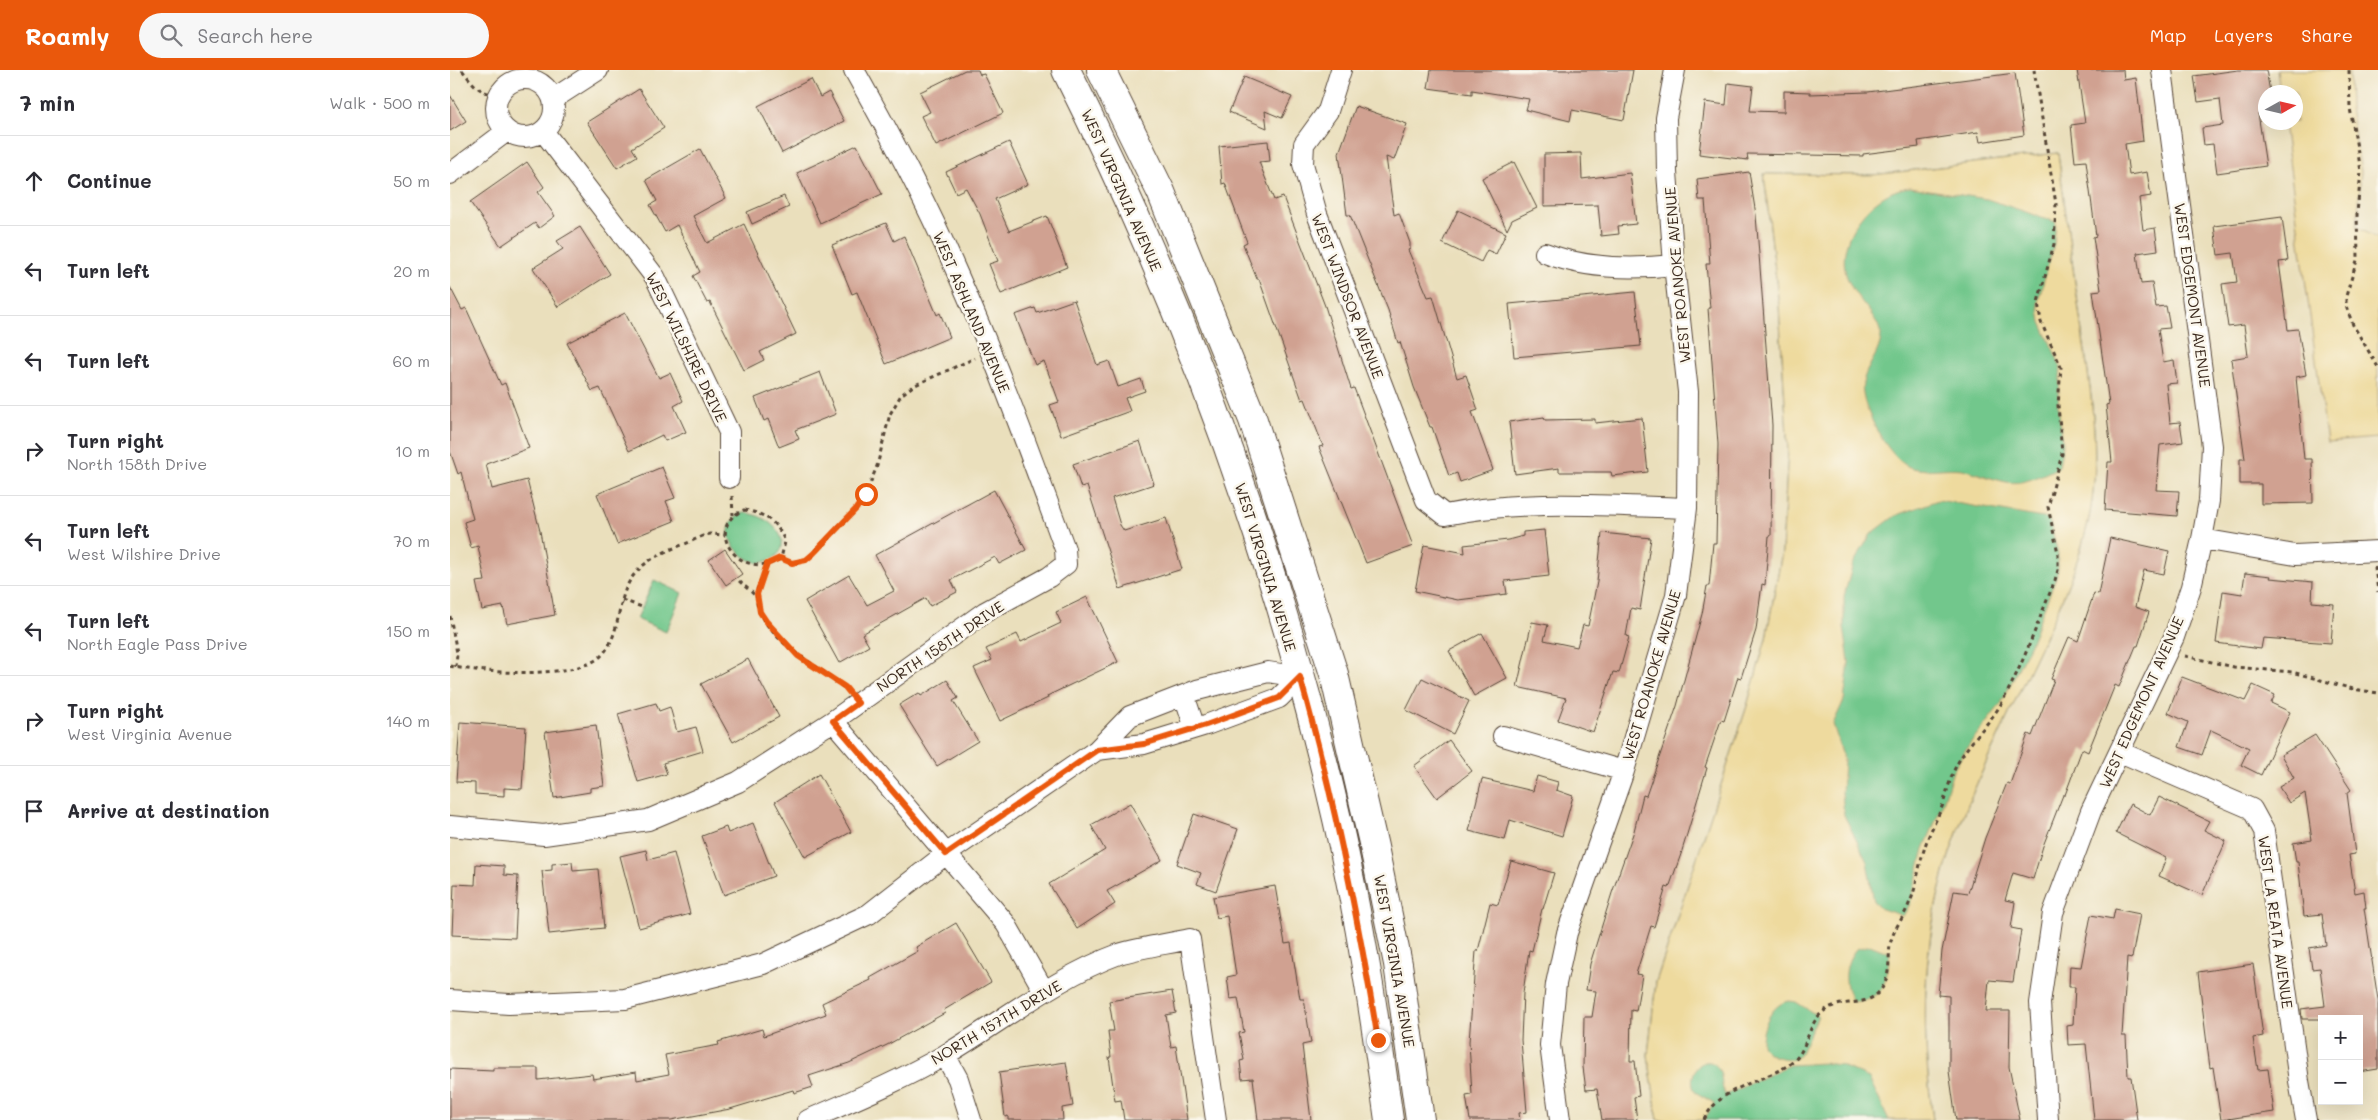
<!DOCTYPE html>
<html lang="en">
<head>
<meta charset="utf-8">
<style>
	:root { --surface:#fff; --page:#f7f7f7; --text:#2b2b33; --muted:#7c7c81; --line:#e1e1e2; --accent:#ea580c }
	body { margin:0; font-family:Mali,sans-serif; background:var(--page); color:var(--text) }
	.controls { position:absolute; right:15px; bottom:15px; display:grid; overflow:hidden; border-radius:0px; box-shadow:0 5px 20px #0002 }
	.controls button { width:45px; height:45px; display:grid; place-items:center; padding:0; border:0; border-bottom:1px solid var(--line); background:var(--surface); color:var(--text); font:25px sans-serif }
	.compass { position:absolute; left:1808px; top:15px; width:45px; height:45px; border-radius:50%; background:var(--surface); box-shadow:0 5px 20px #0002; rotate:82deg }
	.stop { position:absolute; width:15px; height:15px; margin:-11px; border:4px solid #ea580c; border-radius:50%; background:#fff }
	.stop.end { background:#ea580c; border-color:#fff; box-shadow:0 1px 5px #0008 }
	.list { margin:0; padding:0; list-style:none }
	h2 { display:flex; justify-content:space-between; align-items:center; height:65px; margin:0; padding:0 20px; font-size:21px }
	h2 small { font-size:16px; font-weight:400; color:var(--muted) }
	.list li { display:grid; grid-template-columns:32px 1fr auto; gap:15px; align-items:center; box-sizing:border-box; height:90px; padding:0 20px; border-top:1px solid var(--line) }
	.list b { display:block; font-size:19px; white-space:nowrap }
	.list p { margin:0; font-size:16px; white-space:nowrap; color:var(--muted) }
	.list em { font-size:16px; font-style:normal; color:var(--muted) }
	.icon { flex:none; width:28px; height:28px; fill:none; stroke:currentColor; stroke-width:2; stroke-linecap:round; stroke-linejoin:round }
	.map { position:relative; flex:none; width:1928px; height:1050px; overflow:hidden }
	header { display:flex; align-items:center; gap:30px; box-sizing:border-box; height:70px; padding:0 25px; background:var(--accent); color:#fff }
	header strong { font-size:24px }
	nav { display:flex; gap:28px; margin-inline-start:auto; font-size:18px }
	.search { width:350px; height:45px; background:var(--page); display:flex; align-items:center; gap:12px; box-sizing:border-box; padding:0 18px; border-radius:28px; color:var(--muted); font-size:19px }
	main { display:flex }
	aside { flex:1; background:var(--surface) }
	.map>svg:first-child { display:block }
</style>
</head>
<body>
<header>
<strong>Roamly</strong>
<div class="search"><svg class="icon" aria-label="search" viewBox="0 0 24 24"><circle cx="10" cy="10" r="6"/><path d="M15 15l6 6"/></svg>Search here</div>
<nav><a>Map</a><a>Layers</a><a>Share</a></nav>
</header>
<main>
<aside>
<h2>7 min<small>Walk · 500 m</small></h2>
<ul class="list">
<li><svg class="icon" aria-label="ahead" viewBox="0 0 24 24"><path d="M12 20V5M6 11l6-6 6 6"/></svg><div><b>Continue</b></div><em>50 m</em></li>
<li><svg class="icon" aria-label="left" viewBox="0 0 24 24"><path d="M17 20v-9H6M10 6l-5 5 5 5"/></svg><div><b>Turn left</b></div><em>20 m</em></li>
<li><svg class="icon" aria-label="left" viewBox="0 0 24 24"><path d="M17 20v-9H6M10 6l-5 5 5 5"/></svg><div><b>Turn left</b></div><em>60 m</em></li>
<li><svg class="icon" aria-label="right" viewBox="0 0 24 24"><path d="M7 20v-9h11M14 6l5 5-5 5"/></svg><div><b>Turn right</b><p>North 158th Drive</p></div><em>10 m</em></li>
<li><svg class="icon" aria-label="left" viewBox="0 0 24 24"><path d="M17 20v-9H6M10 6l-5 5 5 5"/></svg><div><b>Turn left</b><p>West Wilshire Drive</p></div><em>70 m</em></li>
<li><svg class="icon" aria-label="left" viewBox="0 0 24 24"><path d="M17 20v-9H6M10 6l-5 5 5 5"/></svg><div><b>Turn left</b><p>North Eagle Pass Drive</p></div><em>150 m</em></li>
<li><svg class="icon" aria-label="right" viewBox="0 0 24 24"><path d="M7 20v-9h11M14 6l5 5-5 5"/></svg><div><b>Turn right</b><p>West Virginia Avenue</p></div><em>140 m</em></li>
<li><svg class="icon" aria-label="arrive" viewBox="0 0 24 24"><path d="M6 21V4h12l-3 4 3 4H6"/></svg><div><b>Arrive at destination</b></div></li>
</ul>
</aside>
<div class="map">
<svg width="1928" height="1050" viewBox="0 0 1928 1050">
	<rect width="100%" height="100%" fill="#fbf7ec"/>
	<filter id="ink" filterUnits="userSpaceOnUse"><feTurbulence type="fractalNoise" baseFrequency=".02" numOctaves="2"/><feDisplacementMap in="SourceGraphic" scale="10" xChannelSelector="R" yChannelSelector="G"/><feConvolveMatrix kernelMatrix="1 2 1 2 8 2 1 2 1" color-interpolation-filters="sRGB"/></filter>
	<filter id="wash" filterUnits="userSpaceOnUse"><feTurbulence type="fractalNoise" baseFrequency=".0096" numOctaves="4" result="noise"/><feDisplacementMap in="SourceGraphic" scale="20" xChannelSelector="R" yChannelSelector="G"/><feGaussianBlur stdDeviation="1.12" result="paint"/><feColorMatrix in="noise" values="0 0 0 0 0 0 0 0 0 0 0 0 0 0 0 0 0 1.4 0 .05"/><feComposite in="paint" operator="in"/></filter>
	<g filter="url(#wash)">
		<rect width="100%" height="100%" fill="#eadfbc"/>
		<path fill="#72c78c" stroke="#567855" d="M1608,83c7,55 14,110 22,165 9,63 22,132 10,195 -13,64 -43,118 -70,177 -28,61 -61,125 -78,190 -21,79 -20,160 -9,240h-275l-10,-65 8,-73 91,-276 19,-67 16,-87 6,-101 -9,-146 -15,-131 109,1z
			M293,443c31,0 62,41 16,50 -24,-5 -45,-36 -16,-50z
			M204,510l28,13 -16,39 -29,-13z"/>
		<path fill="#eeda9e" stroke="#94825e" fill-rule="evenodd" d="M1827,0h72l1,38 11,63 -4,56 21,12v199l-51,4 -43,-319 12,-1v-30h-16z
			M1608,83c7,55 14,110 22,165 9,63 22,132 10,195 -13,64 -43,118 -70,177 -28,61 -61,125 -78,190 -21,79 -20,160 -9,240h-44l-20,-42 -29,-13 -16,-2 -35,2 -64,30c-4,-8 -2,-19 -7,-27 -12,-17 -33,4 -23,24l19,11 -10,17h-46l-10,-65 8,-73 91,-276 19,-67 16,-87 6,-101 -9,-146 -15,-131 109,1zM1460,117l77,12 69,23 -2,22 -16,58 3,20 20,45 -3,38 5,38 -4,24c-17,8 -37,20 -57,14 -14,-3 -27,-9 -40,-12 -17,-2 -34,3 -50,-1 -21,-6 -46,-53 -49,-74 -4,-23 18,-37 18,-60 -5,-21 -24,-33 -32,-52 -19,-39 22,-91 61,-95zM1488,430l111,19 9,34v17l-3,10 -24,62 -30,62 -33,42 -15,25 -10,32 -19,46 -14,55 -7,12 -24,-8 -5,-6 -7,-40 -23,-47 -2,-22 2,-33 -11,-36 11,-24 5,-38 -5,-35v-31l9,-32 18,-30 24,-18zM1420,875l20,8c-4,28 -3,45 -37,49 -10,-17 -10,-38 3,-53zM1340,931l6,1 22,14 -17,37 -5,6c-13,0 -28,-1 -34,-14 -1,-17 10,-43 28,-44z"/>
		<g id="blocks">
			<path fill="#d0a191" d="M515,0h13l2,5 4,-1 19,39 -67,33 -15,-30 9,-4 -10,-20z
				M981,0h202l-9,50 -52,-10 -2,11 -44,-11 3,-11 -57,-9v4l-44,-6z
				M1627,0h46l1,10 12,-2 7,63 -18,3 4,31 18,-3 4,24 -12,2 4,32 12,-2 3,22 -21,3 4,31 11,-1 4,24 10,-1 4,22 -12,1 5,33 11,-2 3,23 -11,1 4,39 10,-1 3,20 -23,3 -4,45 23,1 -2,25 -72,-6 3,-48h4l-6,-57 3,-1 -16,-113 8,-1 -8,-53 3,-1 -10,-75 -11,1 -4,-37 14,-2z
				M1788,0h28l4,22h-4v20l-8,1 8,53 -49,7 -4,-29 -9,1 -2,-17 21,-3 -3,-26 -22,3 -4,-26z
				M1565,3l9,62 -44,7 -2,-10 -60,9 1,6 -56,7v2l-116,-2 1,6 -49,-6 6,-52 21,3 2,-22 25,3 -3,25 34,1v-21l26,1v2l58,-2z
				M794,7l48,20 -10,21 -17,-7 2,17 -38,-16z
				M361,9l9,18 9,-5 15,29 -62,32 -24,-47z
				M189,19l25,39 -32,20 5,8 -20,12 -30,-46z
				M0,25l16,26 -16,10z
				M906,36l51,18 -13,36 -8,-3 8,58 5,-2 11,30v6l-2,1 20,47 5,-1 24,82 9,-3 12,35 -6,2 21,58 -33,12 -3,-9 -8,3 -17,-49h-2l-16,-40 -14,-45 -2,1 -10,-33 -38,-95h-3l-8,-62z
				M818,71l2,20 -11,1 15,38 9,-3 42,109 26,83 3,-1 59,158 -47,17 -47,-116 4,-1 -18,-47 -3,1 -43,-121h-2l-14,-35 4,-2 -22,-59 -3,1 -3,-38z
				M559,72l19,42 -33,15 14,32 38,-15 20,51 -66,27 -12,-30 9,-3 -18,-47 -14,-26 -10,5 -10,-21z
				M407,75l25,49 -62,29 -23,-50z
				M250,79l26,49 -33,18 14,27 37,-19 52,110 -36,18 4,8 -20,10 -34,-68 -3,1 -14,-27 7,-4 -23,-47 -12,7 -15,-27 7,-4 -11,-21z
				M1131,83l1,26 48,-6 6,51 -18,2 1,8 -18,2 -3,-31 -54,1v-52z
				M77,92l17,25 -6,5 17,24 -16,12 -4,-5 -34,23 -31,-44z
				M1064,92l23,46 -25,12 -5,10 -25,-52z
				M1299,102l7,43 16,210 -1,111h-2l-4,49 -3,-1 -6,46 -15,48 -3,-1 -14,44 -3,-1 -16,47 2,1 -26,86 -12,34 -3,-1 -12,40 -3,-1 -15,48 6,1 -6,36 -5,-1 -1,51h5l4,35 -5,1 3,23h-35l-5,-31 -11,1 -3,-23 1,-50h8l4,-26 -10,-1 4,-26 22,-71 22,-62 9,-36 3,1 31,-90 25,-92 5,-28h2l4,-43h3l2,-99 -10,-136h2l-4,-44h4l-5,-64h-6l-2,-21z
				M334,126l5,11 -37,17 -5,-12z
				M1008,140l48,23 -10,21 -9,-4 -6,12 -39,-19z
				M1832,147l6,44 -9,1 9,68 10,-1 8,46 -10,2 8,82h8l1,44 -52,1v-20h-21v-25h5l-14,-100 17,-3 -4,-31 -16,2 -6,-43 15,-2 -4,-29 -15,2 -4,-29z
				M436,153l8,18 10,-5 33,79 3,-2 10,24 -64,27 -29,-72 -5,2 -20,-49z
				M130,157l30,47 -52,33 -25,-39 30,-19 -6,-8z
				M0,217l12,23 4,-2 35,77 4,-2 24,65 -43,16 6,25 35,-9 13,51 15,84 -48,9 -4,-18 -21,4 -6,-28 9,-1 -7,-35 -7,2 -7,-26 9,-3 -12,-47 -3,2 -8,-23z
				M1185,222l6,54 -127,11 -5,-53z
				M624,230l23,65 12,-4 9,26 23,-8 4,12 -20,7 5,13 -69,25 -11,-31 9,-3 -15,-41 -9,4 -20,-50 20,-7 2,5z
				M175,243l34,65 11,-5 13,28 -9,5 12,26 -21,9 -3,-6 -33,16 -29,-63 -8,3 -25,-48z
				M370,302l16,42 -41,16 4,9 -20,8 -11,-28 -4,2 -9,-23z
				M1094,347l1,3 50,-1v4l47,-5 6,54 -36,4 -1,-4h-52v-4l-44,6 -6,-52z
				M690,371l14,43 -42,14 8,27 4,6 42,-13 16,51 -62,20 -33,-103 -6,2 -8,-24z
				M212,397l13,31 -9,3 8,20 -57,23 -20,-50z
				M544,420l32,60 -27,14 -4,-7 -44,23 6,12 -27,14 -4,-8 -39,22 -25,14 7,12 -30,17 -34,-62 44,-26 18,30 27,-14 -19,-36z
				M1094,460l5,46 -44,5 2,13 -49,6 -43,-9 9,-46 41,8 -1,-8 44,-5 15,-4v-4z
				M1152,463l49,5 -11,72 -9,-2 -5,28 3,1 -10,36 -6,-1 -20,60 -35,-12 8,-22 -49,-11 15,-65 16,3 -4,15 33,7 6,-22 5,1 9,-44z
				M1660,468l59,13 -5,23 -20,-4 -9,37 14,5 -11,34h-2l-17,41 -4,-2 -27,67 -6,-3 -17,46h-2l-20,51 -10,33 -20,-6 -8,27 10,2 -4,26 10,2 -8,52 -24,-2 -3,31h24l-1,56 11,53h-64l-7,-49v-75l-11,-1 4,-44 12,-60 14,2 17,-55 22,-55 3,1 18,-50 4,2 22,-56 -3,-1 18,-42 9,4 16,-48 4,1z
				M275,479l17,25 -16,11 -17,-25z
				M1795,503l26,3 -1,2 43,4 -1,20 22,2 -3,39 -68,-5 -2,11 -45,-6 7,-52 19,3z
				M637,527l31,65 -71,34 1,2 -48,23 -26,-53 18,-8 -6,-11 31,-15 4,8 40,-19 -5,-11z
				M1032,563l25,45 -33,18 -25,-45z
				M298,589l31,58 -46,25 -32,-58z
				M1732,607l63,24 8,-16 22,10 -4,8 19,9 -29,63 -20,-10 8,-17 -38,-18 -9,25 -23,-8 9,-25 -20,-9z
				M972,608l47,23 -16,33 -47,-24z
				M497,610l11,18 -5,3 25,40 -41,25 -38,-61 20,-12 2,3z
				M206,633l3,8 11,-4 7,25 19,-5 7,24 -40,12 4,11 -29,8 -20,-68z
				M10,652l66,5 -4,62 -18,-1v8l-29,-2v-11l-19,-1z
				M146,655l8,61 -14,2v4l-36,6 -9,-66z
				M1865,665l36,55 -4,3 8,61 -6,1 6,38 9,-2 2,17h-2l14,92v69l-19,3v-53h-57l-1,-10 24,-3 -5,-38 -8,1 -3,-21 17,-3 -4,-31 -18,2 -6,-54h-2l-3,-19 19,-3 -7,-47 -16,10 -10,-16 15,-9 -13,-23z
				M999,670l23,31 -35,27 -23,-32z
				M369,704l32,58 -46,25 -30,-55z
				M1087,706l21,6 -2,8 17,6 -11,40 -52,-16 -5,20 -36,-9 13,-52 51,12z
				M1709,727l50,24 -5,9 22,11 -24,54 -43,-19 7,-18 -50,-25 14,-29 20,11z
				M680,733l32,57 -55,31 8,13 -38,25 -28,-45 56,-34 -14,-25z
				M744,744l44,15 -22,62 -19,-7 4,-11 -24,-9z
				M303,753l21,53 -50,19 -22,-59 24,-9 2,6z
				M196,780l2,10 26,-7 16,61 -51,14 -19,-72z
				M1061,791l43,12 -11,36h-1l-10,42 -3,-1 -6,43 -2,47 6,72 -8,1 1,7h-50l-4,-24 6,-1 -3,-53 7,-91h2l12,-48 8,2z
				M122,792l1,9 25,-2 6,59 -55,6 -7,-63 10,-1v-6z
				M26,794l28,2v9l14,1 -3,62 -63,-3 2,-51 21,1z
				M825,816l10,58 6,-1 9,56h4l7,44 -9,2 9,75h-53l-5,-42 -11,1 -2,-18 4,-1 -5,-27 5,-1 -6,-34 -8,1 -3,-22 9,-2 -9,-59 -10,2 -4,-21z
				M1665,839l25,5 -8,44 -5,-1 -5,79h4l2,41h3l6,43h-43l-8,-76 -18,1 -1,-19 6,-1 2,-38h-6l1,-21 11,1 10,-52 22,4z
				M506,853l35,59 -47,28 1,3 -58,32 -38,18 -40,13 4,11 -19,6 -1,-3 -63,19 -59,11h-221v-51l43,2v-3h45v12l54,-6 1,5 43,-7 1,8 32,-6 -4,-19 54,-10 -1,-3 44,-13 2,7 62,-22 -4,-11 49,-23 -1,-2 48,-27 -2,-4z
				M1803,894l10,72 -10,2 5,32 10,-1 6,43 -53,8 -8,-53 -3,1 -12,-96z
				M722,921l4,22 -10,2 5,32 5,-1 11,74h-63l-3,-20 -6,1 -6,-44h2l-3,-26h6l-5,-30z
				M616,992l7,44 -11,2 1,12h-55v-4l-3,1 -6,-45z"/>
		</g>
	</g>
	<g filter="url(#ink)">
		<use href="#blocks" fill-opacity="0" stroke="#554536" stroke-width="1"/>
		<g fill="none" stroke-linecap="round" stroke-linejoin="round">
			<defs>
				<path id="street" d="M891,0l-13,41 -24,33 -1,20 14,50 109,286 19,15c80,-16 161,-9 242,-7
					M46 38a29 29 0 1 1 58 0a29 29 0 1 1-58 0Z
					M103,29l45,-29
					M93,61l112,146 74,155v46
					M0,104l57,-43
					M1095,183c41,16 85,17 129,12
					M1752,469l93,16 83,-4
					M734,625l11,33
					M383,651l173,203 38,67
					M1053,666l121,35
					M647,680l47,-6 62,-19 73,-27 21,-21
					M1670,682l132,57 12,22 35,250 7,39
					M0,756l94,9 104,-15 90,-38 95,-61 152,-109 64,-35 17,-13 -1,-15c-35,-95 -69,-190 -111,-283 -29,-67 -64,-132 -100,-196
					M0,930l59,4 116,-5 138,-35 106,-50 77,-60 151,-104 33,-34 67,-26 71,-18 32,5
					M495,985l13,24 13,41
					M358,1050c46,-20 94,-40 137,-65 58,-34 111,-78 174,-101 23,-7 48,-10 71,-15l26,181
					M1110,1050l-10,-75 6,-61 11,-51 57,-162 52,-176 11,-87 1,-116 -14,-127 -7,-93 -1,-54 9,-48
					M1598,1050l-8,-117 13,-90 38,-102 83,-174 17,-50 11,-48 7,-38 3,-55 -50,-376"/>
				<path id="secondary" d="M616,0c119,237 212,491 271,749 23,100 38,200 52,301
					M651,0l60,122 92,228 81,254 40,173 24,117 22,156"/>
			</defs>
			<use href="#street" stroke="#554536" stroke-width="22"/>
			<use href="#secondary" stroke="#554536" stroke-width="30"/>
			<path stroke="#554536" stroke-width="3" stroke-dasharray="4 4" stroke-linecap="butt" d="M12,0c12,15 17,23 36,25
				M1899,0l1,38 11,63 -4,42 1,44 -12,39v10l7,19 25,42
				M282,426l1,19
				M294,440c20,3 34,12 41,32l-4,16c-41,26 -80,-31 -37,-48z
				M331,488l11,5 14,-3 7,-6 43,-45 10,-15 11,-28 13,-52 11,-19 12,-9 62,-28
				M317,494c-1,10 -9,19 -10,29 -5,41 65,75 89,96
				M1925,497l3,25
				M289,511l18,16
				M172,530l20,7
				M0,546l7,37 -1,14
				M1735,586l49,11 58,5 61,17 25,4
				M0,596c31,7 129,14 152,-11 17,-19 15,-45 24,-67 11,-25 36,-36 59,-44 8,-3 17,-9 25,-10 5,0 10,1 15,1
				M1254,1050c16,-34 57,-37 86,-56 19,-13 16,-40 34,-53 16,-13 41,-3 55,-19 12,-13 9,-31 11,-47 3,-16 13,-26 19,-41 8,-16 9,-37 15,-54 4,-16 13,-30 19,-46 5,-15 8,-31 17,-45 12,-20 29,-35 41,-55 22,-39 37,-82 54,-124l3,-10v-17l-10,-46 14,-53 -4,-49 3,-38 -20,-45 -3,-20 16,-58 2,-40 -22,-134"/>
			<use href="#street" stroke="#fff" stroke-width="20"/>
			<use href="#secondary" stroke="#fff" stroke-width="28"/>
		</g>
	</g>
	<g fill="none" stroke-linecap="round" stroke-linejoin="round" filter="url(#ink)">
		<path stroke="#ea580c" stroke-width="6" d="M416,424l-10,15 -43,45 -7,6 -14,3 -12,-5 -13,6 -10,30 3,18 6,9 32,35 47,31 13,16 -25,18 113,133 151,-104 47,-6 62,-19 73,-27 21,-21c34,120 58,241 78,363"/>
	</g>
	<g text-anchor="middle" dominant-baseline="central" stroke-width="5" stroke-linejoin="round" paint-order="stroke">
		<g font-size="15" fill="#3b2a1e" stroke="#fbf7ec">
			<text transform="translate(672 120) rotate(66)">WEST VIRGINIA AVENUE</text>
			<text transform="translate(1227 205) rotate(-95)">WEST ROANOKE AVENUE</text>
			<text transform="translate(1743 225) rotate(82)">WEST EDGEMONT AVENUE</text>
			<text transform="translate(898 226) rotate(69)">WEST WINDSOR AVENUE</text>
			<text transform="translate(522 242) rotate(67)">WEST ASHLAND AVENUE</text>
			<text transform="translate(237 277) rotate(64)">WEST WILSHIRE DRIVE</text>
			<text transform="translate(816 497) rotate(73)">WEST VIRGINIA AVENUE</text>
			<text transform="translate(490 576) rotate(-34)">NORTH 158TH DRIVE</text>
			<text transform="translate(1201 605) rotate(-74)">WEST ROANOKE AVENUE</text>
			<text transform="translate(1691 632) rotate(-66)">WEST EDGEMONT AVENUE</text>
			<text transform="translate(1826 852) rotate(82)">WEST LA REATA AVENUE</text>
			<text transform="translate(945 891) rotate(80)">WEST VIRGINIA AVENUE</text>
			<text transform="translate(546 952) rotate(-31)">NORTH 157TH DRIVE</text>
		</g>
	</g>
</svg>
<div class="controls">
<button>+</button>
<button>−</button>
</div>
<svg class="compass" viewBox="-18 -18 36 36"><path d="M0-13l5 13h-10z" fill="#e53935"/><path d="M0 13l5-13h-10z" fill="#7c7c81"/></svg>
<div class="stop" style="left:416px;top:424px"></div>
<div class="stop end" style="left:928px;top:970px"></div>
</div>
</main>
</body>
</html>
